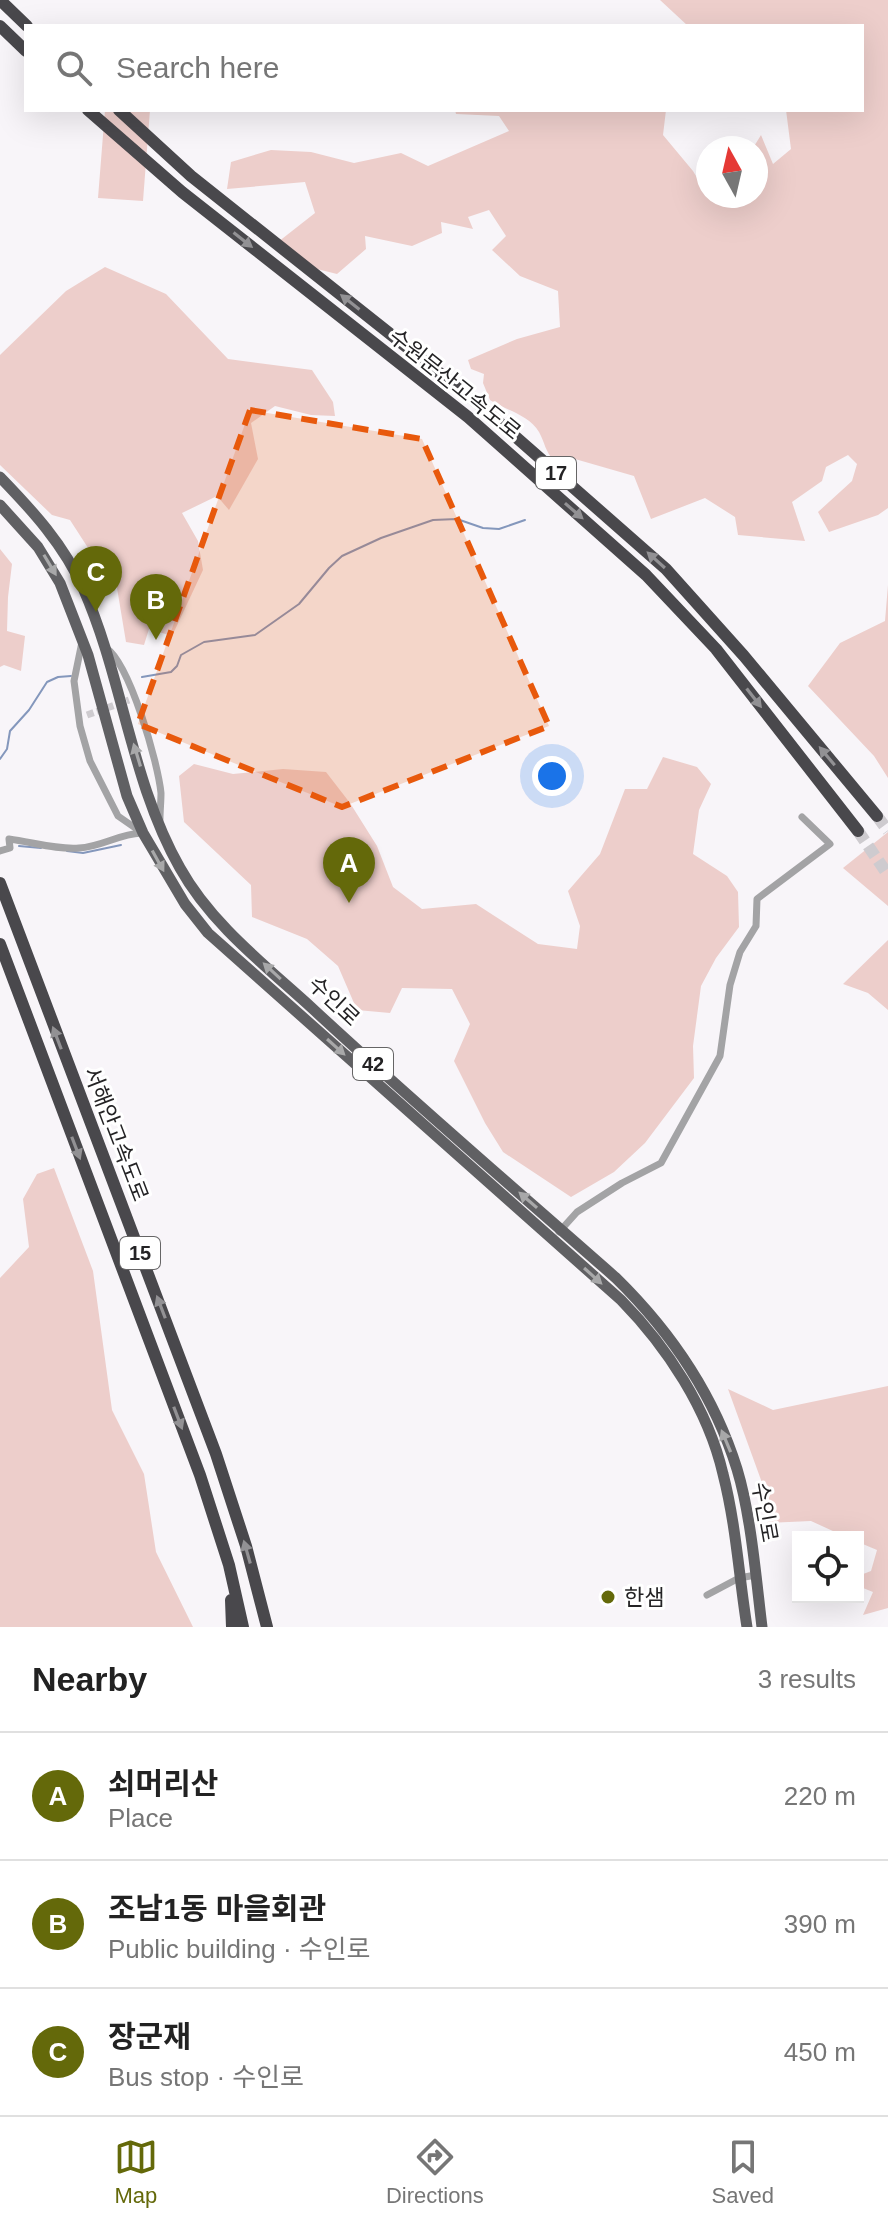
<!DOCTYPE html>
<html lang="en">
<head>
<meta charset="utf-8">
<style>
	:root { --surface:#fff; --page:#f6f6f6; --text:#222; --muted:#767676; --line:#e0e0e0; --accent:#64690a }
	body { margin:0; font-family:Helvetica,"Noto Sans KR",sans-serif; background:var(--page); color:var(--text) }
	.controls { position:absolute; right:24px; bottom:24px; display:grid; overflow:hidden; border-radius:0px; box-shadow:0 8px 32px #0002 }
	.controls button { width:72px; height:72px; display:grid; place-items:center; padding:0; border:0; border-bottom:2px solid var(--line); background:var(--surface); color:var(--text); font:40px sans-serif }
	.compass { position:absolute; left:696px; top:136px; width:72px; height:72px; border-radius:50%; background:var(--surface); box-shadow:0 8px 32px #0002; rotate:352deg }
	.you { position:absolute; left:552px; top:776px; width:28px; height:28px; margin:-20px; border:6px solid #fff; border-radius:50%; background:#1a73e8; box-shadow:0 0 0 12px #1a73e833 }
	.badge { display:grid; place-items:center; width:52px; height:52px; border-radius:50%; background:var(--accent); color:#fff; font-size:26px; font-weight:700 }
	.pin { position:absolute; translate:-50% -66px; filter:drop-shadow(0 2px 4px #0008) }
	.pin::after { content:''; position:absolute; top:42px; width:28px; height:24px; background:inherit; clip-path:polygon(0 0,100% 0,50% 100%) }
	.list { margin:0; padding:0; list-style:none }
	h2 { display:flex; justify-content:space-between; align-items:center; height:104px; margin:0; padding:0 32px; font-size:34px }
	h2 small { font-size:26px; font-weight:400; color:var(--muted) }
	.list li { display:grid; grid-template-columns:52px 1fr auto; gap:24px; align-items:center; box-sizing:border-box; height:128px; padding:0 32px; border-top:2px solid var(--line) }
	.list b { display:block; font-size:30px; white-space:nowrap }
	.list p { margin:0; font-size:26px; white-space:nowrap; color:var(--muted) }
	.list em { font-size:26px; font-style:normal; color:var(--muted) }
	.icon { flex:none; width:44px; height:44px; fill:none; stroke:currentColor; stroke-width:2; stroke-linecap:round; stroke-linejoin:round }
	.map { position:relative; flex:none; width:888px; height:1627px; overflow:hidden }
	.search { position:absolute; background:var(--surface); box-shadow:0 8px 32px #0002; left:24px; right:24px; top:24px; height:88px; display:flex; align-items:center; gap:20px; box-sizing:border-box; padding:0 28px; border-radius:0px; color:var(--muted); font-size:30px }
	.sheet { height:488px; background:var(--surface) }
	nav { display:flex; justify-content:space-around; align-items:center; box-sizing:border-box; height:112px; border-top:2px solid var(--line); background:var(--surface); font-size:22px; color:var(--muted) }
	nav a { display:grid; justify-items:center; gap:4px }
	nav .on { color:var(--accent) }
	.map>svg:first-child { display:block }
</style>
</head>
<body>
<div class="map">
<svg width="888" height="1627" viewBox="0 0 888 1627">
	<rect width="100%" height="100%" fill="#f8f5f9"/>
	<path fill="#edcecb" d="M660,0h228v508l-10,7 -49,17 -11,-20 34,-31 5,-17 -9,-9 -22,12 -4,14 -30,21 13,39 -67,-6 -3,-18 -30,-19 -54,21 -17,-43 -59,-17 -21,2c-9,-10 -9,-18 -15,-29 -10,-17 -34,-22 -49,-32l-7,-17 1,-9 -13,-5 -3,-9 49,-21 43,-12 -2,-36 -38,-15 -28,-26 14,-14 -17,-26 -21,7 5,12 -32,-7 1,11 -30,13 -47,-10 1,13 -29,25 -40,-10 -19,-22 37,-29 -10,-31 -78,7 4,-27 40,-12 40,2 43,11 47,-10 27,13 81,-35 -10,-15 -43,-2 -1,-4h211l-3,25 30,36 15,25h48v-48h-3l8,-13 12,29 18,-15 -5,-39h76v-84h-174z
		M105,110h45l-7,91 -45,-3z
		M105,267l61,27 62,65 84,11 21,32 2,14 -24,-1 -36,-9 -24,17 7,36 -29,51 -12,-14 -35,17 16,28 5,29 -31,66 -23,-7 -5,16 -18,-3 -13,-78 -21,-10 -22,-34 -18,-5 -52,-50v-110l66,-64z
		M0,549l12,15 -4,33 -1,34 18,5 -4,35 -17,-6 -4,2z
		M888,585v193l-14,-22 -66,-70 32,-43 45,-22z
		M663,757l34,10 14,17 -12,26 -6,44 34,22 11,16 1,35 -23,31 -15,28 -8,60 1,32 -49,65 -31,29 -43,25 -68,-45 -18,-29 -31,-62 16,-37 -18,-35 -50,-1 -12,25 -33,-3 -19,-44 -31,-27 -55,-22 -1,-32 -67,-63 -5,-46 15,-12 39,10 50,-5 43,3 24,31 27,43 16,41 29,22 54,-5 62,40 39,5 3,-23 -12,-35 32,-37 25,-65h22z
		M888,832v74l-45,-38z
		M888,940v70l-20,-17 -25,-9z
		M54,1168l39,103 19,139 32,64 12,78 37,75h-193v-349l29,-31 -6,-48 14,-25z
		M888,1386v222l-25,7 10,-23 -15,-6v-10l13,-5 6,-21 -19,-8v-5h-12l-35,-16 -44,2 -2,-32 -37,-102 45,21z"/>
	<g fill="none" stroke-linecap="round" stroke-linejoin="round">
		<path stroke="#8497bc" stroke-width="2" d="M142,677l29,-5 6,-6 4,-11 23,-13 51,-7 44,-31 30,-36 13,-12 39,-18 52,-18 24,-1 26,9 16,1 26,-9
			M0,759l7,-10 3,-18 19,-21 18,-28 11,-5 13,-1
			M19,846l22,2
			M67,851l16,2 38,-8"/>
		<path stroke="#cecbcf" stroke-width="7" stroke-dasharray="7 3.5" stroke-linecap="butt" d="M87,715l42,-15"/>
		<path stroke="#cecbcf" stroke-width="12" stroke-dasharray="12 6" stroke-linecap="butt" d="M877,816l11,15
			M858,831l30,44"/>
		<path stroke="#a3a3a5" stroke-width="7" d="M82,642l-8,39 6,45 10,35 28,55 23,16
			M106,648c24,16 52,115 55,145 0,9 -1,17 -1,26
			M0,851l10,-3 -1,-9c23,3 48,11 70,9 22,-1 40,-14 62,-15
			M559,1232l18,-20 45,-29 39,-20 59,-107 10,-71 10,-33 16,-26 1,-27 73,-55 -28,-27
			M707,1595l32,-17 17,-3"/>
		<path stroke="#606063" stroke-width="11" d="M0,477c32,33 64,68 83,111 40,90 48,194 97,280 31,56 86,98 133,141 99,92 202,180 303,269 55,54 98,117 121,191 14,46 19,109 25,158
			M0,505l38,42 22,36 28,72 39,141 16,37 42,71 23,29 413,367c46,47 87,109 102,174 13,50 16,103 24,153"/>
		<path stroke="#49484c" stroke-width="12" d="M0,0l27,26
			M0,26l26,25
			M88,110l94,82 286,225 178,158 70,74 142,182
			M119,110l72,66 285,226 190,167 78,87 133,160
			M0,883l216,571 30,92 21,81
			M0,944l200,531 29,90 14,62
			M231,1600l1,27"/>
	</g>
	<defs><path id="oneway-solid" d="M-6-.8H1V-3.2L6.5 0L1 3.2V.8H-6Z" transform="scale(2)"/></defs>
	<g fill="#929194">
		<use href="#oneway-solid" transform="translate(243 240) rotate(38)"/>
		<use href="#oneway-solid" transform="translate(350 302) rotate(-142)"/>
		<use href="#oneway-solid" transform="translate(574 511) rotate(41)"/>
		<use href="#oneway-solid" transform="translate(656 560) rotate(-138)"/>
		<use href="#oneway-solid" transform="translate(754 698) rotate(52)"/>
		<use href="#oneway-solid" transform="translate(827 756) rotate(-130)"/>
		<use href="#oneway-solid" transform="translate(57 1038) rotate(-111)"/>
		<use href="#oneway-solid" transform="translate(76 1148) rotate(69)"/>
		<use href="#oneway-solid" transform="translate(161 1307) rotate(-111)"/>
		<use href="#oneway-solid" transform="translate(178 1418) rotate(69)"/>
		<use href="#oneway-solid" transform="translate(247 1552) rotate(-106)"/>
	</g>
	<g fill="#a8a8a9">
		<use href="#oneway-solid" transform="translate(50 565) rotate(59)"/>
		<use href="#oneway-solid" transform="translate(137 755) rotate(-107)"/>
		<use href="#oneway-solid" transform="translate(158 861) rotate(61)"/>
		<use href="#oneway-solid" transform="translate(272 971) rotate(-137)"/>
		<use href="#oneway-solid" transform="translate(336 1047) rotate(42)"/>
		<use href="#oneway-solid" transform="translate(528 1200) rotate(-139)"/>
		<use href="#oneway-solid" transform="translate(593 1276) rotate(42)"/>
		<use href="#oneway-solid" transform="translate(726 1441) rotate(-113)"/>
	</g>
	<path fill="#e8590c" fill-opacity="0.2" stroke="#e8590c" stroke-width="6" stroke-dasharray="16 10" stroke-linejoin="round" d="M250,410l172,29 127,287 -207,81 -204,-83z"/>
	<circle fill="#64690a" stroke="#fff" stroke-width="3" cx="608" cy="1597" r="8"/>
	<g text-anchor="middle" dominant-baseline="central" stroke-width="6" stroke-linejoin="round" paint-order="stroke">
		<g fill="#fff" stroke="#666566" stroke-width="2">
			<rect x="536" y="457" width="40" height="32" rx="6"/>
			<rect x="353" y="1048" width="40" height="32" rx="6"/>
			<rect x="120" y="1237" width="40" height="32" rx="6"/>
		</g>
		<g font-size="20" font-weight="bold" fill="#242325">
			<text x="556" y="473">17</text>
			<text x="373" y="1064">42</text>
			<text x="140" y="1253">15</text>
		</g>
		<g font-size="22" fill="#242325" stroke="#fff">
			<text transform="translate(455 384) rotate(39)">수원문산고속도로</text>
			<text transform="translate(334 1001) rotate(43)">수인로</text>
			<text transform="translate(116 1134) rotate(69)">서해안고속도로</text>
			<text transform="translate(765 1512) rotate(80)">수인로</text>
		</g>
		<g font-size="22" fill="#242325" stroke="#fff" text-anchor="start">
			<text x="624" y="1597">한샘</text>
		</g>
	</g>
</svg>
<div class="controls">
<button><svg class="icon" aria-label="locate" viewBox="0 0 24 24"><circle cx="12" cy="12" r="6"/><path d="M12 2v4M12 18v4M2 12h4M18 12h4"/></svg></button>
</div>
<svg class="compass" viewBox="-18 -18 36 36"><path d="M0-13l5 13h-10z" fill="#e53935"/><path d="M0 13l5-13h-10z" fill="#767676"/></svg>
<div class="you"></div>
<div class="pin badge" style="left:349px;top:903px">A</div>
<div class="pin badge" style="left:156px;top:640px">B</div>
<div class="pin badge" style="left:96px;top:612px">C</div>
<div class="search"><svg class="icon" aria-label="search" viewBox="0 0 24 24"><circle cx="10" cy="10" r="6"/><path d="M15 15l6 6"/></svg>Search here</div>
</div>
<section class="sheet">
<h2>Nearby<small>3 results</small></h2>
<ul class="list">
<li><span class="badge">A</span><div><b>쇠머리산</b><p>Place</p></div><em>220 m</em></li>
<li><span class="badge">B</span><div><b>조남1동 마을회관</b><p>Public building · 수인로</p></div><em>390 m</em></li>
<li><span class="badge">C</span><div><b>장군재</b><p>Bus stop · 수인로</p></div><em>450 m</em></li>
</ul>
</section>
<nav>
<a class="on"><svg class="icon" aria-label="map" viewBox="0 0 24 24"><path d="M3 6l6-2 6 2 6-2v14l-6 2-6-2-6 2zM9 4v14M15 6v14"/></svg>Map</a>
<a><svg class="icon" aria-label="directions" viewBox="0 0 24 24"><path d="M12 3l9 9-9 9-9-9zM9 14v-3h6M13 9l2 2-2 2"/></svg>Directions</a>
<a><svg class="icon" aria-label="saved" viewBox="0 0 24 24"><path d="M7 4h10v16l-5-4-5 4z"/></svg>Saved</a>
</nav>
</body>
</html>
